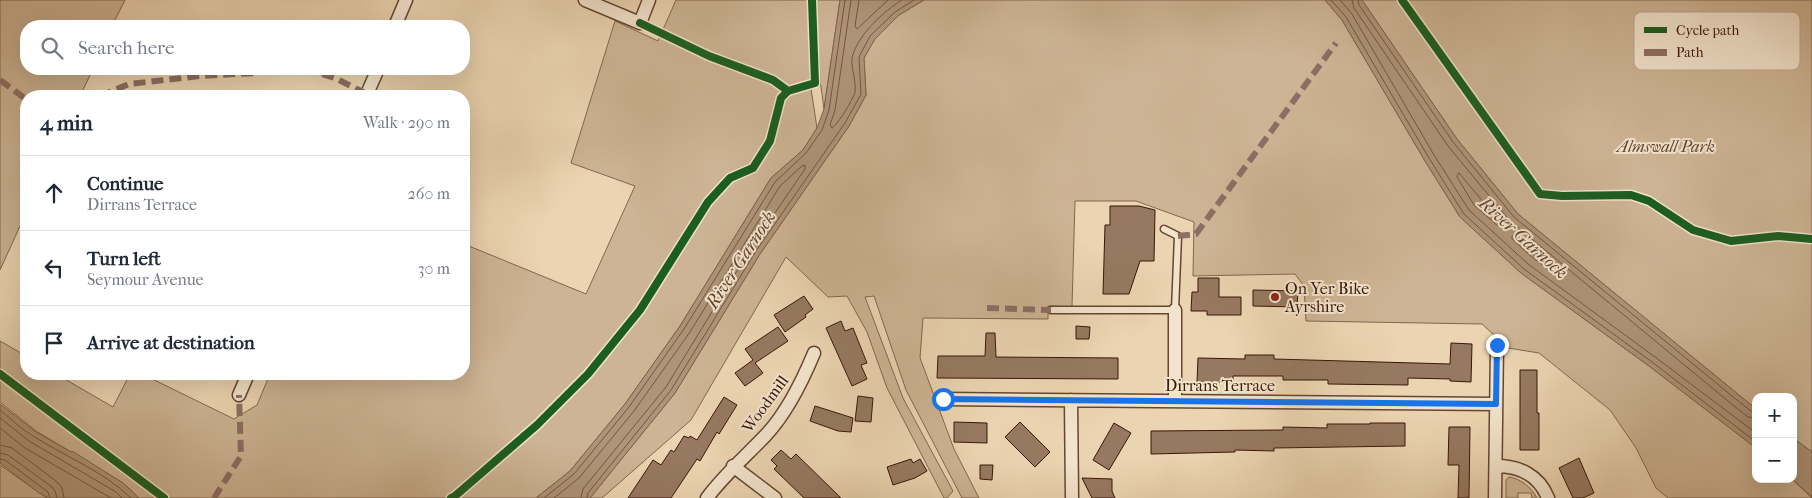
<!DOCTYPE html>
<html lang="en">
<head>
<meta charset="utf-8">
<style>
	:root { --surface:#fff; --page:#f2f2f3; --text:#1f2937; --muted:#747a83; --line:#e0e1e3 }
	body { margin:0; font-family:"IM FELL French Canon",serif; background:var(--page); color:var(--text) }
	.controls { position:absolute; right:15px; bottom:15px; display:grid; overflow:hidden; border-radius:10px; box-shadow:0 5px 20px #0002 }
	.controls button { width:45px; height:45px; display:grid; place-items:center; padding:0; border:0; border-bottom:1px solid var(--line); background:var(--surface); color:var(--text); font:25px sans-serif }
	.stop { position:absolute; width:15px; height:15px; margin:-11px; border:4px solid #1a73e8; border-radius:50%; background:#fff }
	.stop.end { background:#1a73e8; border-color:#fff; box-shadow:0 1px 5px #0008 }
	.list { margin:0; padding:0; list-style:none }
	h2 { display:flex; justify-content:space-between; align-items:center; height:65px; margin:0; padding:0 20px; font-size:21px }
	h2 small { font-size:16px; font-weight:400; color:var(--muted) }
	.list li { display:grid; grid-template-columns:32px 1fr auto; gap:15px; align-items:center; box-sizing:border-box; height:75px; padding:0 20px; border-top:1px solid var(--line) }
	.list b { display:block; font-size:19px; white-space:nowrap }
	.list p { margin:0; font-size:16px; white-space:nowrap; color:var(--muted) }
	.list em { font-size:16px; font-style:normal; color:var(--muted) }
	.icon { flex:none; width:28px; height:28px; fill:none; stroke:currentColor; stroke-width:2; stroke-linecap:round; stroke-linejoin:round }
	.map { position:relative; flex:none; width:1812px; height:498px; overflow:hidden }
	.search { position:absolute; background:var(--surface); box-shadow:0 5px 20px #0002; left:20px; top:20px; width:450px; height:55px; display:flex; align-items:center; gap:12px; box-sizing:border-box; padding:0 18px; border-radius:20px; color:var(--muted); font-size:19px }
	.panel { position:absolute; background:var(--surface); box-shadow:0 5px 20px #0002; left:20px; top:90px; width:450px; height:290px; border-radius:20px }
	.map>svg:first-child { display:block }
</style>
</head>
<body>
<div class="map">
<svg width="1812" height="498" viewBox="0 0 1812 498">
	<rect width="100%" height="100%" fill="#ebd4b1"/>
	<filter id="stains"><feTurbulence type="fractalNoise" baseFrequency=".004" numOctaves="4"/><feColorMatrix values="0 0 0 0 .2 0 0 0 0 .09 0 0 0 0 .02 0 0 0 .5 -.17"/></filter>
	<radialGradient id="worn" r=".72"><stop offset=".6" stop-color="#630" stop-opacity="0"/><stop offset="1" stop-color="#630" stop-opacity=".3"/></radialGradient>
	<path fill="#cdb494" stroke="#83664e" d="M0,0h125l-13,26h-86v43h67l-13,27h-54v117l-26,57z
		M676,0h132l2,82 7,46 -14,22 -32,28 -91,148 -55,78 -55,67 -34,27h-397l-16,-15 -87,-52 -36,-29v-61l26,15v18h30l57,33 17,-33h12l92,45 23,-14 13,-31h194v-130l122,50 49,-108 -64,-23 44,-142 43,20z
		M816,0h24l-16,109 -4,-29z
		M924,0h401l17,20 83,141 35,56 61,56 128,93 107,82v31h36l20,19h-144l-12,-10 -20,-40 -26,-38 -71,-57 -31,-5 -26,-24 -176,-3 -2,-35 -9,-12 -102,2 1,-54 -58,-21h-61l-3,106 -24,-1v13l-125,-1 -3,40 34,91 25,49h-17l-56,-108 -32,-94 -9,1 38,101 50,93 -6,7h-3l-57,-110 -20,-56 -20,-36 -19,1 -42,-40 -95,163 -89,78h-12l85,-105 85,-139 89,-128 17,-31 -2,-37 11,-20 24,-23z
		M1362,0h450v452l-19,-14v-41h-37v12l-238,-195 -61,-75z
		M0,465l47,33h-47z
		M1509,477c12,2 22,10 28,21h-5l-1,-5h-13v5h-12v-18z"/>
	<path fill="#ae9478" stroke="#7f624b" d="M840,0h84l-25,15 -24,24 -11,19 2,37 -17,31 -89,128 -85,139 -85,105h-54l34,-27 55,-67 55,-78 91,-148 32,-28 14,-22 7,-19z
		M1325,0h37l95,139 61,75 238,195v39l-107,-82 -128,-93 -61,-56 -35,-56 -83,-141z
		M0,404l36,28 35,20 1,-1 51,32 16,15h-90l-10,-5 -39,-30z
		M1793,438l19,14v45l-20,-18h1z"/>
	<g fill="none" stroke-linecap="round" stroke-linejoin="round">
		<path stroke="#745640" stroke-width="1" d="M851,0l-16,110 -5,15 2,3c6,-4 21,-28 23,-36 2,-12 -6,-26 -2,-38 8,-22 30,-42 49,-54
			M859,0l-4,26 2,3 31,-29
			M1331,0l15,17 83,141 35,56 60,55 128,93 104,80
			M1340,0l12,14 82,141 35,55 59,54 127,93 101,76
			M1352,0l2,8 94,138 62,75 218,180 20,16 8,1
			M1358,0l1,5 94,137 61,75 218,179 19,15 5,1
			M1459,173l42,50v3h-3l-24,-21 -17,-28z
			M1514,235l41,33v4h-3l-19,-14 -21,-19v-2z
			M0,410c11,9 21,19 33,26 33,21 70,35 98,62
			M0,418l29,23 87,51 6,6
			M0,428l25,20 86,50
			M0,445l12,3 44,33 6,7 2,10
			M0,453l8,2 44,32 3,4 2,7
			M0,459l5,1 43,32 2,6
			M544,498l30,-24 55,-67 55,-78 91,-147 31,-29 16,-23 7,-20 16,-110
			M554,498l25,-20 55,-67 56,-79 90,-146 22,-20 3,-1v4l-54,79 -85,139 -83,102 -2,9
			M587,498l1,-5 83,-103 85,-139 89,-128 16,-29 -2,-37 11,-21 25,-24 19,-12"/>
	</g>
	<path fill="#967960" stroke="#391708" d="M1110,206h29l16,4 -1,51h-14l-11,33h-26l2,-69h5z
		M1198,278h21v19h22v18h-34v-4h-16l1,-19h6z
		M1253,290l45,1 -1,16 -44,-1z
		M804,296l9,13 -8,6 1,2 -21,15 -11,-17z
		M841,321l4,10 8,-3 14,35 -6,2 6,14 -15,7 -26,-58z
		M1076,326l14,1 -1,12h-13z
		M778,327l10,14 -33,22 8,10 -18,13 -10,-13 18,-13 -8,-11z
		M986,333h9l1,24 122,1v21l-181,-1 1,-22h47z
		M1451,343l21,1 -1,38 -21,-1v-2l-42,-1v7l-80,-1v-4h-45v-4h-50v7l-36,-1 1,-24 47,1v-4h29v4l176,5z
		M1520,370h17v43h2v37h-19z
		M858,396l15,2 -2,24 -16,-1z
		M724,397l13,8 -18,29 -2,-2 -17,29 -3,-2 -26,39h-43l25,-38 8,5 10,-15 3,2 10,-16 5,2 1,-2 7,4z
		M815,406l38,12 -2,14 -13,-1 -28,-10z
		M954,422l33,1v20l-33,-1z
		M1020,422l30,30 -15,15 -30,-30z
		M1114,423l17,10 -22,37 -16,-10z
		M1370,423h35v23l-131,2v3l-39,-1v2l-84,2v-23l132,-1v-3l44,1v-4h43z
		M1449,427h21l-1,71h-11l1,-33h-11z
		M781,450l10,9 5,-5 45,44h-37l-30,-29 3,-3 -6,-6z
		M1579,458l15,35 -11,5h-10l-14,-30z
		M911,459l2,4 7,-4 7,12 -12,7 -22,7 -6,-18z
		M980,465h13l-1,15 -12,-1z
		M1082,478l30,1v12l3,7h-23z"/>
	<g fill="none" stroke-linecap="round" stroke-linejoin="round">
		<defs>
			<path id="service" d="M1051,310h124l3,-74 -14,-7"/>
			<path id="minor" d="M585,0l55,23 9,-23
				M395,26l11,-26
				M366,96l12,-27
				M239,395l9,-21
				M943,399l553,5
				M1071,400l1,98
				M1175,401v-91
				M733,466l42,32
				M1496,466c23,0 43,9 52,32
				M707,498c17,-23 38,-41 58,-62 22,-23 37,-54 49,-83
				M1495,498l2,-153"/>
		</defs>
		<use href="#service" stroke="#664632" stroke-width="9"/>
		<use href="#minor" stroke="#664632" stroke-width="15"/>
		<use href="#service" stroke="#f2e3cc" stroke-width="6"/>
		<use href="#minor" stroke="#f2e3cc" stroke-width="12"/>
		<path stroke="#8d6e63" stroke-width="6" stroke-dasharray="12 6" stroke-linecap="butt" d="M305,69l30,9 32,16
			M0,80l23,17 3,1
			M100,96l29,-12 71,-8 56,-3 13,-4
			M1178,236l18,-2 140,-191
			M987,308l64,2
			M214,498l27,-42 -2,-61"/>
		<defs>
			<path id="cycleway" d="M1402,0l138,194 22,2 69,-1 18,6 44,29 38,11 47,-5 34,3
				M640,23l69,33 64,24 15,11
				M0,374l164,124
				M451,498l4,-2 82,-71 51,-51 52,-64 68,-108 22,-24 23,-10 17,-27 11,-43 7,-7 27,-8 -3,-83"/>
		</defs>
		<use href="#cycleway" stroke="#f2e3cc" stroke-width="11"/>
		<use href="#cycleway" stroke="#1b5e20" stroke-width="8"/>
	</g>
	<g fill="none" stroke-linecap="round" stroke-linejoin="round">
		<path stroke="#1a73e8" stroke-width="6" d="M943,399l553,5 1,-59"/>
	</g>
	<circle fill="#8f2418" stroke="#f2e3cc" stroke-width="2" cx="1275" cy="297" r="5"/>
	<g text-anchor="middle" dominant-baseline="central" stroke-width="4" stroke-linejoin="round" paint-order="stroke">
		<g font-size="16" font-style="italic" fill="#654632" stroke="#f2e3cc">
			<text x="1666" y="146">Almswall Park</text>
		</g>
		<g font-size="16" fill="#391708" stroke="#f2e3cc" text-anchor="start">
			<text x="1285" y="288">On Yer Bike<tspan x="1285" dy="18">Ayrshire</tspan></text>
		</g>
		<g font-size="16" fill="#391708" stroke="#f2e3cc">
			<text x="1220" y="385">Dirrans Terrace</text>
			<text transform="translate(765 404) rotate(-54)">Woodmill</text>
		</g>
		<g font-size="18" font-style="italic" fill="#62432f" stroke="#f2e3cc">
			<text transform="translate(1523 238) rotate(42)">River Garnock</text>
			<text transform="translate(741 260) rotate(-57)">River Garnock</text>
		</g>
	</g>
	<rect x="1634" y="12" width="166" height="58" rx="8" fill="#f2e3cc" stroke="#baa691" stroke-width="1"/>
	<rect x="1644" y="27" width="23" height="6" fill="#1b5e20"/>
	<rect x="1644" y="49" width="23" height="7" fill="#8d6e63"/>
	<g font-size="14" fill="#391708">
		<text x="1676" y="35">Cycle path</text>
		<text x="1676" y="57">Path</text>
	</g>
	<rect width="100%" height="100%" filter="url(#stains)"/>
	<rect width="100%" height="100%" fill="url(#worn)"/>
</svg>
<div class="controls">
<button>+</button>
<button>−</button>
</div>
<div class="stop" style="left:943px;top:399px"></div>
<div class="stop end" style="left:1497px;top:345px"></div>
<div class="search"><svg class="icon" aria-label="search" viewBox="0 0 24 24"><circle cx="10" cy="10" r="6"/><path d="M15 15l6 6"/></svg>Search here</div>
<section class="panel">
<h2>4 min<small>Walk · 290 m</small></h2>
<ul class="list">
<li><svg class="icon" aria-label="ahead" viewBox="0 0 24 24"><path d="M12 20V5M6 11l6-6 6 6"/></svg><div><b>Continue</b><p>Dirrans Terrace</p></div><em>260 m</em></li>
<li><svg class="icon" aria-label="left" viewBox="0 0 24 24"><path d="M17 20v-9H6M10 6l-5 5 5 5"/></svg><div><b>Turn left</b><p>Seymour Avenue</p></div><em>30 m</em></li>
<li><svg class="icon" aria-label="arrive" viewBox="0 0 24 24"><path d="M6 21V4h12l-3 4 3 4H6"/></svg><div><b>Arrive at destination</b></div></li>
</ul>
</section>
</div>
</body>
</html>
